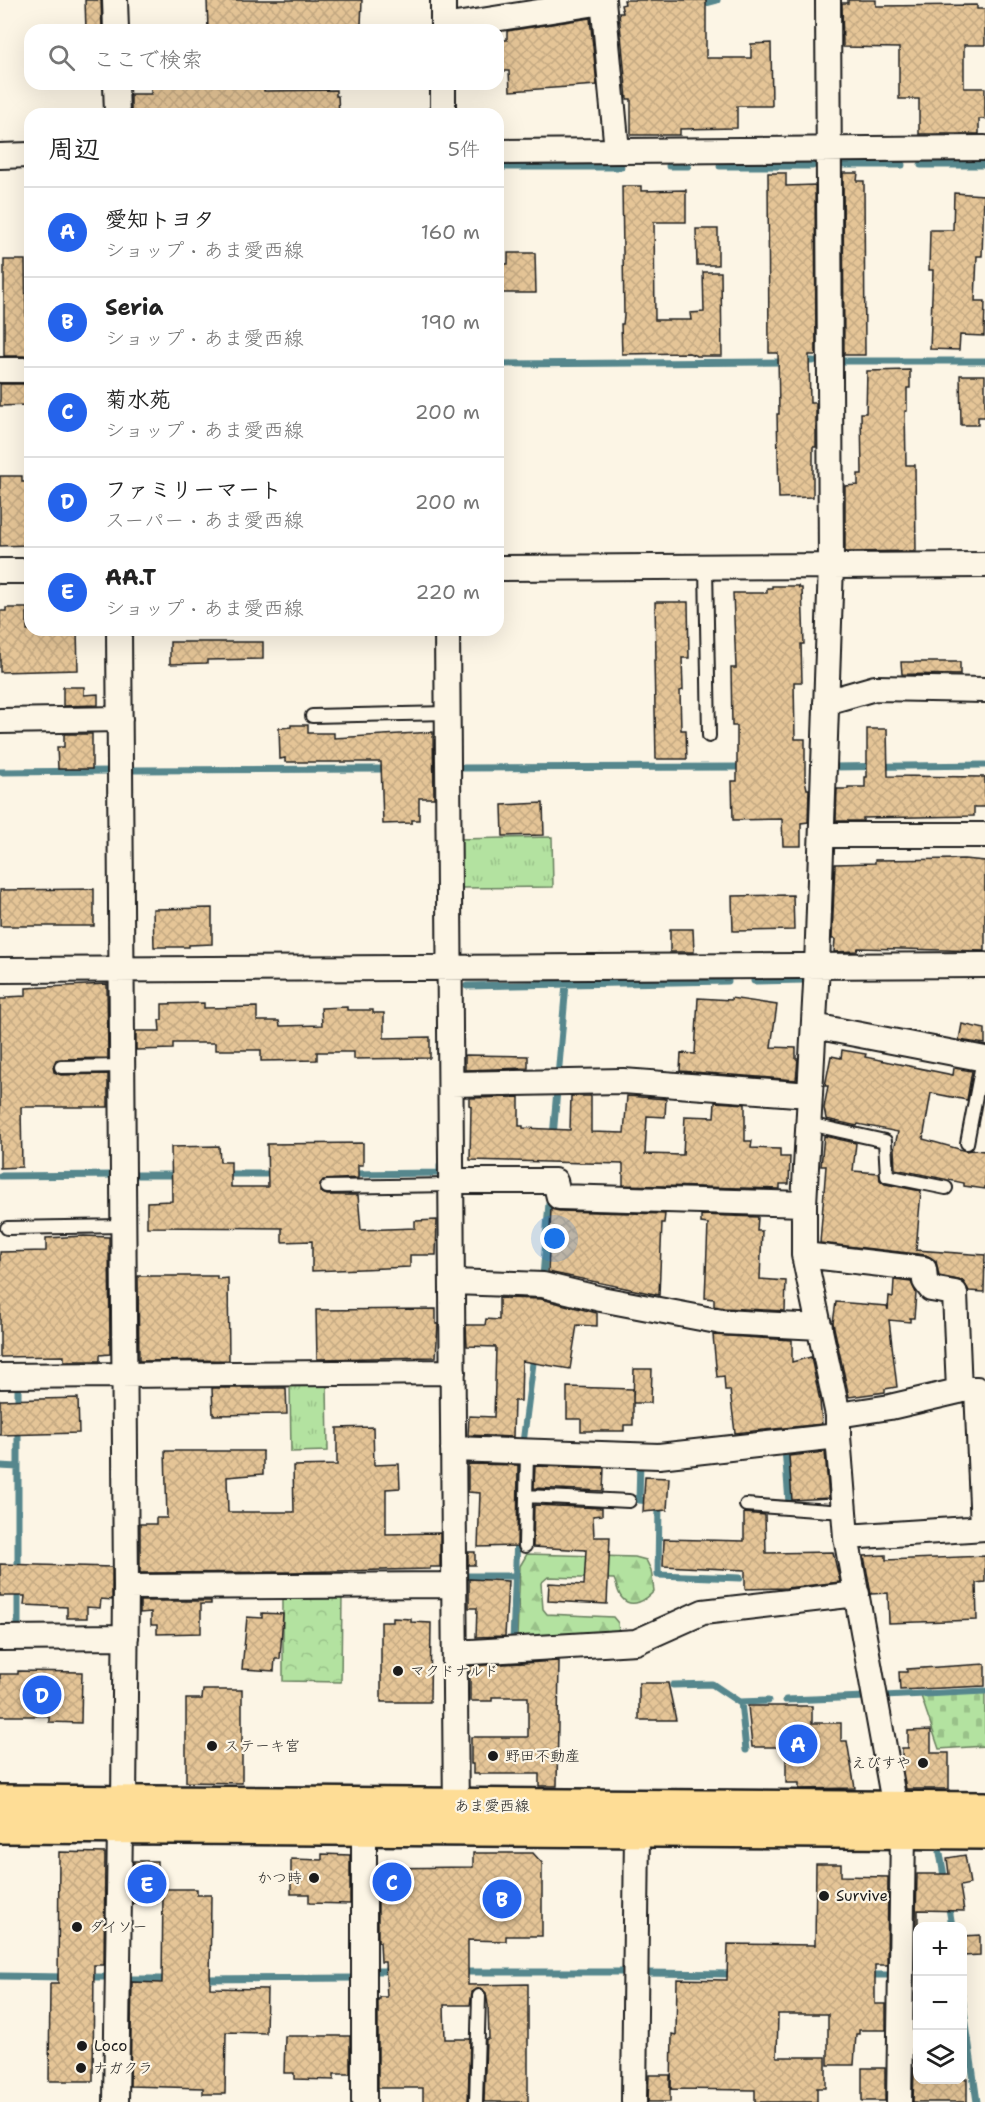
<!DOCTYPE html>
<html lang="ja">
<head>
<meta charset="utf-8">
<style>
	:root { --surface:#fff; --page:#f6f6f6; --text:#222; --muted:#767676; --line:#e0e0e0; --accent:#2563eb }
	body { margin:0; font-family:"Shantell Sans","Klee One",sans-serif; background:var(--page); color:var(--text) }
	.controls { position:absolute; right:18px; bottom:18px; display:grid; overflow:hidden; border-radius:12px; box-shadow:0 6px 24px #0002 }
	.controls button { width:54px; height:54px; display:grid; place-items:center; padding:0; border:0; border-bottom:2px solid var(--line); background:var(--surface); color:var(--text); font:30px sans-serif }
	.you { position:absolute; left:555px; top:1239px; width:21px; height:21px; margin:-15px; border:4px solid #fff; border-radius:50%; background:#1a73e8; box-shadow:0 0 0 9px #1a73e833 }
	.badge { display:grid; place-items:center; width:39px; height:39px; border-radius:50%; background:var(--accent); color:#fff; font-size:20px; font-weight:700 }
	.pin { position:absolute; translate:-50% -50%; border:3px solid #fff; box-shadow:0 2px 6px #0006 }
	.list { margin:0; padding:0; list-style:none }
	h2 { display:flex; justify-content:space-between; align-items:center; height:78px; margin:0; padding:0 24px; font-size:26px }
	h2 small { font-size:20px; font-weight:400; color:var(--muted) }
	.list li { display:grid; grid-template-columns:39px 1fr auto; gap:18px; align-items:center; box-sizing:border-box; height:90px; padding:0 24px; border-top:2px solid var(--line) }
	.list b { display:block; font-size:22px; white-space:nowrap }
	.list p { margin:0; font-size:20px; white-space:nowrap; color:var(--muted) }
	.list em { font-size:20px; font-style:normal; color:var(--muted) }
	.icon { flex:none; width:33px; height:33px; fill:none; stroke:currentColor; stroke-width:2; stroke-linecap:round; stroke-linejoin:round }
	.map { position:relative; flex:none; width:985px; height:2102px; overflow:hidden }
	.search { position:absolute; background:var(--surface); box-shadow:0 6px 24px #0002; left:24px; top:24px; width:480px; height:66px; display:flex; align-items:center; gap:15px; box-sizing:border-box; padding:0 21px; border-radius:18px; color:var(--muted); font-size:22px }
	.panel { position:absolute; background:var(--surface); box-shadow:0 6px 24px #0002; left:24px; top:108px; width:480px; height:528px; border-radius:18px }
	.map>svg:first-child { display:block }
</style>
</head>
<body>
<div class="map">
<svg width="985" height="2102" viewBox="0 0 985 2102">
	<defs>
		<pattern id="grass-tufts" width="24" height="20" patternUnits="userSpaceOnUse" patternTransform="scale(1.5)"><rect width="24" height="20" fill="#b3e2a0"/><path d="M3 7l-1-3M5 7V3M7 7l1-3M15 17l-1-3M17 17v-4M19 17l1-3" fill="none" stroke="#99c189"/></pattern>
		<pattern id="forest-firs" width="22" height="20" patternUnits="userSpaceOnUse" patternTransform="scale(1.5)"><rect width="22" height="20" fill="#b3e2a0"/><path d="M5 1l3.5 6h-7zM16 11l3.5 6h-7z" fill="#99c189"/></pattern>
		<pattern id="cemetery-stones" width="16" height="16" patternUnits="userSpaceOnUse" patternTransform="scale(1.5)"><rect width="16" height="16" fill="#b3e2a0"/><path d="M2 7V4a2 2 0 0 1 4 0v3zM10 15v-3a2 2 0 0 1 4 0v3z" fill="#99c189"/></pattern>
		<pattern id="park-crowns" width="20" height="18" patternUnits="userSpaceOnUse" patternTransform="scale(1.5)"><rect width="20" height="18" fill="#b3e2a0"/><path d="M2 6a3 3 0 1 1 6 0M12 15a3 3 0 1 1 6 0" fill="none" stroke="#99c189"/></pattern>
		<pattern id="building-cross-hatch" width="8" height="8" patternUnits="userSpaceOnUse" patternTransform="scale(1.5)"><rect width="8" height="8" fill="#e5c597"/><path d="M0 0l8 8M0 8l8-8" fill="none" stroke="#c4a982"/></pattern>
	</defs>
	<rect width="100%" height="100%" fill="#fcf5e5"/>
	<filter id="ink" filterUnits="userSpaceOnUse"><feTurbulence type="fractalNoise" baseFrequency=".0167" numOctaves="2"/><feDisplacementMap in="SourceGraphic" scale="12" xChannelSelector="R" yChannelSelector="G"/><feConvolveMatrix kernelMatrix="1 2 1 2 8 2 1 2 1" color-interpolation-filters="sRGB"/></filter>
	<g filter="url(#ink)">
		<path fill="url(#grass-tufts)" stroke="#687f5e" stroke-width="1.5" d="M552,837l1,50 -93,1 -1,-49z
			M290,1384h37l1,67 -37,1z"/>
		<path fill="url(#forest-firs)" stroke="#687f5e" stroke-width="1.5" d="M527,1554l108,3 11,3 5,10 3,21c-7,8 -22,19 -32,7 -4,-4 -5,-13 -8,-19l-66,-2 -7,6 2,26 4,5 66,3 5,6 1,10 -94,9 -8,-5 3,-71z"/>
		<path fill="url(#cemetery-stones)" stroke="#687f5e" stroke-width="1.5" d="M985,1693v53l-46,3 -18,-53z"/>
		<path fill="url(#park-crowns)" stroke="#687f5e" stroke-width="1.5" d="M283,1593l59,1 -1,88 -58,-1z"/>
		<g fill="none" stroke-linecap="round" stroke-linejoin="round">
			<path stroke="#57878d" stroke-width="7" d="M698,5l19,-5
				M844,165h58
				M921,165h64
				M669,166h19
				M720,166h92
				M498,167h123
				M801,361h12
				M838,361h147
				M498,364l288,-2
				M831,767l154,-2
				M462,768l283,-1
				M130,770l258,-1
				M0,772l112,-1
				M754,981l51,-1
				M467,986l261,-5
				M558,1077l8,-93
				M553,1137l4,-47
				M222,1174h55
				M351,1174l89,-1v-7
				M132,1175h49
				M0,1176l118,-1
				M543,1277l6,-74
				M18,1387v20
				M18,1427v145
				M528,1443h-5l11,-88
				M785,1448l4,55
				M640,1461l-1,39 11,1
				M0,1466l18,1
				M659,1504l-1,71 82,3
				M517,1514l2,-54
				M464,1576h51
				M18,1623v-34
				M513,1642l4,-105
				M673,1685l39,-1 27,18 29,-1
				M884,1696l101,-5
				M786,1700l80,-3
				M741,1702l5,48
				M940,1853l5,29
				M948,1902l4,24
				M371,1971h24
				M460,1972h167
				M645,1973l90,1
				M867,1975h27
				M0,1976l66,1
				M87,1977h19
				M132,1979h39
				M203,1979l152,-1
				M962,1996l15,106"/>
		</g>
		<path fill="url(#building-cross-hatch)" stroke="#1c1c1c" stroke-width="1.5" d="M85,0h16l1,30h-16z
			M207,0h155l-1,25 -38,-1v6h-115z
			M624,0h82v58h45v-14l20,-1 1,63h-35v22l-57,1v6h-49v-36h-4l-8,-86h4l-2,-8 4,-1z
			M848,0h28v6l101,-1v4h8v36h-21v43h21v31h-6v15h-60v-35h-20v-51l-56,-1 -1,-44h6z
			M590,18l7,67 -87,6 -1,-20h-11v-31h9v-9z
			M151,84h89v3l24,-1v5l72,-1v6h2l1,18h-208v-20h20z
			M768,173h18v13l29,-1 1,170h-7l1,48h6v44h-3v50l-34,1 -2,-84h2l-1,-61h-9z
			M843,173h15l-1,8h7l1,174h-21z
			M622,186h19v5l45,-1v32h-32l1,98h36l-1,-7 14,-1 -1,-40h18l1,84h-25l-8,-3 -67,1 -1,-30h2l1,-8z
			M954,193l30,2 -2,61h-5l-2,45h10l-1,35 -24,-1 -1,15 -29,-1 3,-79h-4l1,-40h23z
			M696,229h22v36h-21z
			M508,253h27l1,40h-38v-29h10z
			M4,260h21l1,62h4v34h-26z
			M910,370v18h-3v23h-2l1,54h9l1,86 -71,1v-66l13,-1v-11h4l-1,-61h5l1,-42z
			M960,375h25v42h-7v8h-17z
			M0,384h27l1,21 -28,1z
			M0,476h22v6h8v63l-30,1z
			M772,586h26l1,2h3l2,56h-3l1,38h-8l1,57h10v41l2,9h2l-1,33 -7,1v23h-18l-1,-27 -49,1 -1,-39h5v-55h-5l-1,-58h5l-3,-75h34v-5h5z
			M655,602h33l1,56h-7l1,32 -3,1 1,39h5l1,29h-31l-2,-99h2z
			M6,608h21v22h50l1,40 -78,2v-61h6z
			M170,642h93v17l-56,1v3l-37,1z
			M901,662h59v13l-58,-1z
			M63,687h21v8l14,-1v11l-35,1z
			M291,725h17v8h26v5l99,-6 1,66h-15v22h-7v3l-29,1 -2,-62h-96v-4l-5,1 -1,-31 12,-1z
			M867,729h20l1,47 97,1v30h-11v9l-111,2v3h-27l1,-32h11v-2h17v-10h2z
			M64,734h28v35h-34l-1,-22h7z
			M543,803l1,32 -41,1 -1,-31z
			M964,859l21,2v90l-127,-3 -1,3 -23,1 1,-13h-3l3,-75 40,-1v-3z
			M94,889v37h-94v-36z
			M793,895l1,35 -61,1 -1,-35z
			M212,908v36l-23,1v2h-35l-1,-38z
			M670,929h23l1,23h-24z
			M107,984l1,74 -48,1 -4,1 -3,7 1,5 7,3 47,-1v33h-87l1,60 -22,1v-169h6v-2l20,-1v-8z
			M698,998l33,2v-2l46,7 -6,42 25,1v11h2l-2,21 -116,-9 1,-18 14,1z
			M204,1003v5l53,-1v14h22l1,5 42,-1 -1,-17 26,-1v3h26v3h11v25l46,-1v21l-76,1v-7h-37v8l-56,1v-11h-46v-7h-42v6l-37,1v-19h24l-1,-11h3v-16z
			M962,1024l23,5v15l-26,-4z
			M842,1050l24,4 -1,3 88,18 1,-7 18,3 -5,29 -36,-7 -8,46 43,12 6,-1 13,1v38l-21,-3v-3l-69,-14 -1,-20 4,-17 -40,-8 -1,2 -31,-7 -2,-11 4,-22h-3l6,-30 10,2z
			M465,1055l63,1v12l-63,2z
			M571,1096h20v36l33,1 3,-37 39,3 -1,18 -18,-1 -2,38 38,1 2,-39 29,1 1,-15 30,2v37h7l-1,7 29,1v8h10l-1,27h-9v5l-157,-4v-21l-153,-4 1,-54 -2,-1v-7l50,-1v29h4v2l47,2z
			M824,1136l32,7 -3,28 26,2 1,7 5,4 36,7 -5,59 69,5 -1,37 -15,-1 -6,-10 -24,-5 -3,-15 -10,-6 -106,-12 6,-77h-5z
			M363,1143v22h-5v13l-35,2 -3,4v8l7,3h31l3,35 54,-2v-7l22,-1 -1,35h-26v12l-98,4v-30l-30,1v-14l-135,-1v-25l25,-1 -1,-54 48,-1 1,16h11v25h37l-1,-43z
			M551,1209l8,2 106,3 -1,9h-2l-3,72 -111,-23z
			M701,1215l57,2 -1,14h5l-2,48 26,2 -1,30 -61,-3 -10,-2v-7l-9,-1 3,-74 -7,-1z
			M84,1236l25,1 1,117 -10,1v6h-36v-5l-64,1v-105l46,-1v-13z
			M138,1276h79v3l11,-1 1,82 -90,1z
			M894,1280l17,2 5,11 -2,25h-4v4l-21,-2 8,67 -12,2v3l-36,5 -16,-74 3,-21 51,4 1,4 1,-14 4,1z
			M499,1298l42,1 56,14v13l-20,-1 -7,44 -48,-8 -1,40h-7l-1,36 -45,-2 1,-19 25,1 2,-70 -29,-1 -1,-21h19l1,-6 13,1z
			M436,1309v15h2l-2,33 -119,2 -1,-49z
			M713,1335l79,5v22l19,-5 9,44 2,23 -87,9 -5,-43h-5l-1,-14 -7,1z
			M634,1369h18l-1,34h-18z
			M567,1387l66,2v36h-9v6h-43v-12h-14z
			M212,1388h74l1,26 -74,1z
			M78,1398l1,35 -79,2v-35z
			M373,1427l1,38 25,-1 1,24 -14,1v45l54,-1v34h-10v2l-140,3 -150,1v-49h16v-6h11l-2,-67h98v23l-36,3 1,35h66l-1,-46 44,-1v-37z
			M825,1452l4,46 -37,2 -3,-44z
			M468,1464l50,1 -1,81 -39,1 2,-54 -12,-1z
			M535,1466l69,2 -1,23 -69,-3z
			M645,1477l24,1 -2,32 -24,2z
			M534,1505l68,3v7l-9,1 1,21h16l-3,67 -59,-3 1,-18 35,2 2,-35 -53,-3z
			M744,1513l21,2 1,38 67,-1 7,30 -54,6 -41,1v-19l-82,-4 1,-27 80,2z
			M468,1552h7v13h-7z
			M886,1555v5l99,-4v26l-9,1 1,37 -88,3 -1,-30 -17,1 -7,-38z
			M0,1564l112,3v33l-11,-1 -1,9 -13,-1v11h-20v-11l-43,-2 1,-9h-25z
			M469,1579l39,2 -3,55 -29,1 1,-29h-8z
			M140,1601h71v3h-10v29l-44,1v-9h-6v-13l-11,1z
			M262,1613l21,1 -3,45h-5l-1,12 -32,-2 5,-52 15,1z
			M393,1618l18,1v3l20,1 -1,79h-49v-80h12z
			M559,1661l-2,125h-18v-12h-66v-10h-2v-27h57v-40h-36v4h-22v-35z
			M985,1664v22l-85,4 -1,-18h8v-3z
			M18,1671l64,1 -1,51 -32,-1v-6h-49v-42h18z
			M639,1683h29l8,37h-37z
			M203,1690h39v93l-56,-1v-83h16z
			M748,1706h64v17h29v18h6l8,47 -56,1v-6h-13v-36h-34z
			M931,1730v23h18v36h-43l-4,-23v-18h6v-17z
			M59,1852l46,1 -1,112h-10l-1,116h-44l1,-97h8z
			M473,1853h60l9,10v73h-36v5l-38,-1v45l60,-1v118h-44l2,-63h3l-1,-34 -2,-12 -6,-5 -8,4 -2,13h-26l1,34h25l-2,63h-45v-14h-45v-89h2v-2h7l-2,-35h-4l-1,-20h-2v-74l95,-1z
			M322,1854l28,1v49l-41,-1v-9h-18v-35l31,1z
			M965,1855l5,29 -10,2 4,25 -46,-1v56h-3l2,-92h32l-2,-16z
			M134,1861h23v42h-24z
			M816,1864h25v12l47,1 -1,88h-12v39h11v26h-27v4h-3l-2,31h-26v-51h-50l-1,43h49v31h-9v14h-62v-12l-84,-1 1,-55 4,1 1,-56 50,1 1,-36 87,1z
			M163,1889h34v6h14l-1,93 57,1 -1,44 -40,-1 -1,62h-22v-6l-73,-2 2,-104 30,1z
			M980,1935v20l-17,1v-20z
			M285,2036h65v38h-16v6l-40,-1v-6h-10z
			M862,2068h23v33h-23z
			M914,2068h4v11h49v23h-54z
			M649,2075h21v27h-22z"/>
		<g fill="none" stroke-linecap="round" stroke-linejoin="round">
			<defs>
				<path id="lane" d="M706,566l3,170
					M312,716l136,-3
					M61,1067l61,-1
					M809,1124l76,17 2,35 59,12
					M967,1143l16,-84
					M327,1187l125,-2
					M7,1228l117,-2
					M526,1496l103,5
					M746,1505l98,7
					M525,1546l2,-94
					M476,2102l3,-106"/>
				<path id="street" d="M115,0l1,30
					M603,0l14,151
					M828,0l3,565 -14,401 -13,238v51l34,160v21l8,101 49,271 8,24 -4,270
					M443,27l160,-25
					M443,30v-30
					M116,84l1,30
					M443,84v30
					M498,152l487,-4
					M0,156l30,-1
					M0,370h30
					M498,568l487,-3
					M0,571h30
					M119,630l7,957 -2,216
					M447,630l9,1192
					M826,702l49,-14 110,2
					M0,721l120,-2
					M822,835h163
					M0,970l985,-5
					M814,1026l171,33
					M451,1084l172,-3 187,14
					M452,1181h103l4,16 245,7
					M804,1255l120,14 1,12 6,8 24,4 4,98
					M453,1282l90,3 58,14 121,23 98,5
					M0,1376l453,-4
					M838,1415l52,-8 77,-18h10l6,139
					M453,1449l206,7 179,-20
					M846,1537l139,-9
					M126,1587l328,-2
					M0,1638l126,-1
					M455,1653l181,-11 67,-30 154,-18
					M116,2102l4,-275
					M364,2102v-274
					M634,2102l3,-272"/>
				<path id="primary" d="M0,1802l985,7
					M0,1826l985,6"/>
			</defs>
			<use href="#lane" stroke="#1c1c1c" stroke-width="16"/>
			<use href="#street" stroke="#1c1c1c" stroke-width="28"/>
			<use href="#primary" stroke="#1c1c1c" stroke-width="38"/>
			<use href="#lane" stroke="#fcf5e5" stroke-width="12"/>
			<use href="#street" stroke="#fcf5e5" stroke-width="24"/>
			<use href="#primary" stroke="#fedd96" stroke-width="33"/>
		</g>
	</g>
	<g fill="#1c1c1c" stroke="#fcf5e5" stroke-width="2">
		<circle cx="398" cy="1671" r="6"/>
		<circle cx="212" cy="1746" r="6"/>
		<circle cx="493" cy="1756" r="6"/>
		<circle cx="923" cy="1763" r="6"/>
		<circle cx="314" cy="1878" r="6"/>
		<circle cx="824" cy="1896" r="6"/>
		<circle cx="77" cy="1927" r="6"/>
		<circle cx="82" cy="2046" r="6"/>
		<circle cx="81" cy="2068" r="6"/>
	</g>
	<g text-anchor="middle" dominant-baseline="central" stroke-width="4.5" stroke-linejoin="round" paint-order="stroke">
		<g font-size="15" fill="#1c1c1c" stroke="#fcf5e5" text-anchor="start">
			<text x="410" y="1671">マクドナルド</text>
			<text x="224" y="1746">ステーキ宮</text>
			<text x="505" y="1756">野田不動産</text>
			<text x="911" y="1763" text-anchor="end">えびすや</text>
			<text x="302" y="1878" text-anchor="end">かつ時</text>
			<text x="836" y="1896">Survive</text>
			<text x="89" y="1927">ダイソー</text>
			<text x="94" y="2046">Loco</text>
			<text x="93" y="2068">ナガクラ</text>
		</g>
		<g font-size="15" fill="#1c1c1c" stroke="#fcf5e5">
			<text x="492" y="1806">あま愛西線</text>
		</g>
	</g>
</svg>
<div class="controls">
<button>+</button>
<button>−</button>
<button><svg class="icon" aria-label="layers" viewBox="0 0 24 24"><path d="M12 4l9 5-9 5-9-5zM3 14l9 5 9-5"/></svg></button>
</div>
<div class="you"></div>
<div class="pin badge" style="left:798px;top:1744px">A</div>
<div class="pin badge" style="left:502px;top:1899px">B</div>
<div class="pin badge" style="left:392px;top:1882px">C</div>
<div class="pin badge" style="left:42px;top:1695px">D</div>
<div class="pin badge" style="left:147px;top:1884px">E</div>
<div class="search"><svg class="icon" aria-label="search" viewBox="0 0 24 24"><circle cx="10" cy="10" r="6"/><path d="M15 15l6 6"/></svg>ここで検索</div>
<section class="panel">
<h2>周辺<small>5件</small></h2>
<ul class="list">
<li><span class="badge">A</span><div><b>愛知トヨタ</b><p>ショップ · あま愛西線</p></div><em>160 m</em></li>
<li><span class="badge">B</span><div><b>Seria</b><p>ショップ · あま愛西線</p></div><em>190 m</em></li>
<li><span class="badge">C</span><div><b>菊水苑</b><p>ショップ · あま愛西線</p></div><em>200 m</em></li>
<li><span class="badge">D</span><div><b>ファミリーマート</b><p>スーパー · あま愛西線</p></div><em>200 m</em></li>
<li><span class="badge">E</span><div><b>AA.T</b><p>ショップ · あま愛西線</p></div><em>220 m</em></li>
</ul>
</section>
</div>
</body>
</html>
